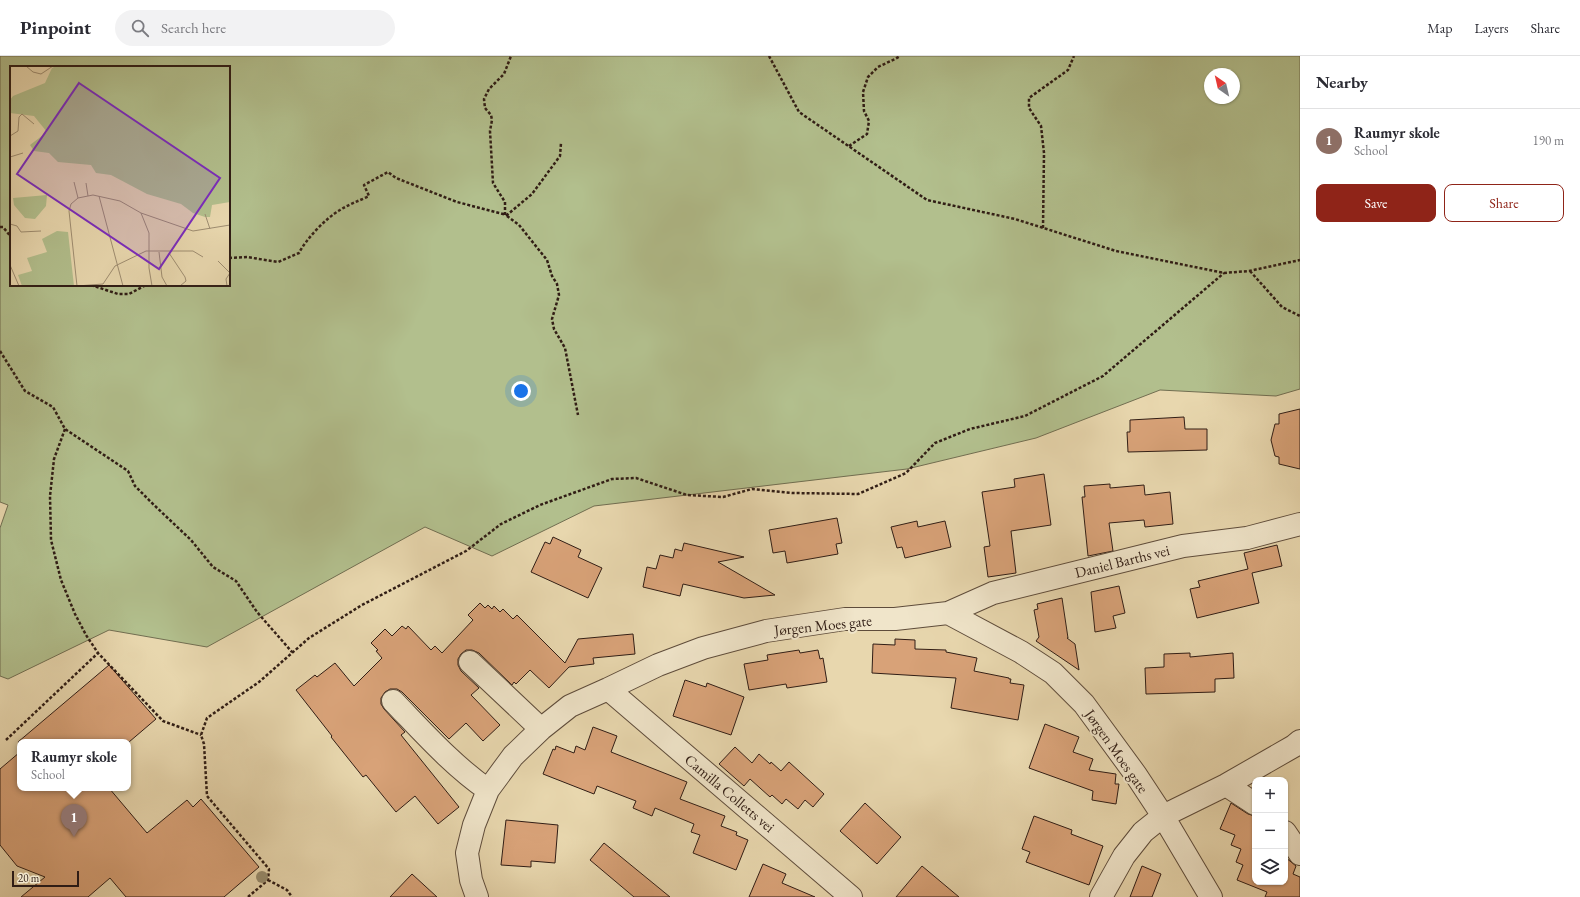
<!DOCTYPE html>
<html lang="en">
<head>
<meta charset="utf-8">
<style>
	:root { --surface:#fff; --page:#f2f2f3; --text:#2b2b33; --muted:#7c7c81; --line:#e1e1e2; --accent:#8f2418 }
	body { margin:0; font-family:"EB Garamond",serif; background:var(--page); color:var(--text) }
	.controls { position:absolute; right:12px; bottom:12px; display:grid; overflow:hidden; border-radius:8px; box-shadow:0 1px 3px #0004 }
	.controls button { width:36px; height:36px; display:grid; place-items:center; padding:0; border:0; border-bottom:1px solid var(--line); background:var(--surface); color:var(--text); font:20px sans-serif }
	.compass { position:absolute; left:1204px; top:12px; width:36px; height:36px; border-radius:50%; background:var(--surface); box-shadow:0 1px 3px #0004; rotate:326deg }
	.scale { position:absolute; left:12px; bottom:10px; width:67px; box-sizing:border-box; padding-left:4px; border:2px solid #301d15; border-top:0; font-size:11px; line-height:14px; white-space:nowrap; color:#301d15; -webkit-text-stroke:3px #f0e5ca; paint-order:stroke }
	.you { position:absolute; left:521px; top:335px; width:14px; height:14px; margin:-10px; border:3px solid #fff; border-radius:50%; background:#1a73e8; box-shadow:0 0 0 6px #1a73e833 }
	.badge { display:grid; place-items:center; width:26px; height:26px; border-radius:50%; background:var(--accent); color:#fff; font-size:13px; font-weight:700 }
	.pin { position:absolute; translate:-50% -33px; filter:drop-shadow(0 1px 2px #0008) }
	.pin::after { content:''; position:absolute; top:21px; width:14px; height:12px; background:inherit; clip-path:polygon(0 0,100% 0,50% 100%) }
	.popup { position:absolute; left:17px; top:683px; width:114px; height:52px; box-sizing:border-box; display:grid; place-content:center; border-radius:8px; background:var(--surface); filter:drop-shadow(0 1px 3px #0005); font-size:13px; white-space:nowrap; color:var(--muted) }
	.popup b { font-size:15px; color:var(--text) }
	.popup::after { content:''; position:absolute; left:50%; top:100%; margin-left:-8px; border:8px solid transparent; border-top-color:var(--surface) }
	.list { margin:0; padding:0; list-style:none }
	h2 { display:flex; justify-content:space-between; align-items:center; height:52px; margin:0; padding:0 16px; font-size:17px }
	h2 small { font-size:13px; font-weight:400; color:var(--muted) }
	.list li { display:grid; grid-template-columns:26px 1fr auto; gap:12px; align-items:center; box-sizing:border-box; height:64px; padding:0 16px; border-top:1px solid var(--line) }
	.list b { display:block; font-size:15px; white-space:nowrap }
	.list p { margin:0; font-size:13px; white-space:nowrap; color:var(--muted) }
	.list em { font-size:13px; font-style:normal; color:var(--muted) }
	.actions { display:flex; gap:8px; padding:12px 16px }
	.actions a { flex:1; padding:9px 0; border:1px solid var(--accent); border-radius:8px; text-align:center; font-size:14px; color:var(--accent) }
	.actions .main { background:var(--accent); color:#fff }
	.icon { flex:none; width:22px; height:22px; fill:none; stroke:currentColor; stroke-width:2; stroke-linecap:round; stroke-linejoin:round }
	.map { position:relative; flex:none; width:1300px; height:841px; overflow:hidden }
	header { display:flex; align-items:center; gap:24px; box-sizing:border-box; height:56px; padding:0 20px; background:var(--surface); border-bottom:1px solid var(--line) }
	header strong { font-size:19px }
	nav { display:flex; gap:22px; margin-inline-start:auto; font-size:14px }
	.search { width:280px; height:36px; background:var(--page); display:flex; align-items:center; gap:10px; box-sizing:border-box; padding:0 14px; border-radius:22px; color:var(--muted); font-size:15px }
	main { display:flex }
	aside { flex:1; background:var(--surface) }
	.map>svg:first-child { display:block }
</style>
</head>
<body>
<header>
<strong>Pinpoint</strong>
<div class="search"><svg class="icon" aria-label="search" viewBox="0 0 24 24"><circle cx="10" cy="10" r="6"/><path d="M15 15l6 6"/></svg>Search here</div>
<nav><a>Map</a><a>Layers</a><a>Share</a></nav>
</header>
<main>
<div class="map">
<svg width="1300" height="841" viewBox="0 0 1300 841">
	<rect width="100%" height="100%" fill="#e8d7ae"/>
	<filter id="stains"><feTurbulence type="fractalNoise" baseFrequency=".005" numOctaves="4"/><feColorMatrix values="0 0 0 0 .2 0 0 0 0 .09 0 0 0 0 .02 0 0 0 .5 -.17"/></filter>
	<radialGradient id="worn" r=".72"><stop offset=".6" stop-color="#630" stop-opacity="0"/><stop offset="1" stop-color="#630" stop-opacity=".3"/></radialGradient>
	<path fill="#b2bf8d" stroke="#716e51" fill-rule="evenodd" d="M0,0h1300v333l-24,7 -116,-6 -124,48 -129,31 -313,37 -102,50 -67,-29 -218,120 -98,-17 -101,49 -8,-3v-148l8,-23 -8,-3zM11,11h218v218h-218zM1210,18h24v24h-24z"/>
	<path fill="#d8a278" stroke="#301d15" d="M1300,353v60l-21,-5v-7l-4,-1 -4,-16 4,-16h4v-10z
		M1184,361l1,12h22v21l-79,2 -1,-20h3v-12z
		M1044,418l7,51 -40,6 5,42 -28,4 -4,-30 6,-1 -8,-54 33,-5 -1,-8z
		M1110,428v4l34,-3 1,10 25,-3 3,32 -28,3 -1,-7 -35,3 4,28 -25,5 -6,-59h3l-1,-11z
		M837,462l5,25 -6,1 2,10 -51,9 -2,-12 -12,2 -4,-23z
		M917,465l1,6 27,-6 6,26 -46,11 -3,-11 -5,1 -6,-21z
		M553,481l28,13 -3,7 24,11 -14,30 -57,-26 14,-30 5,2z
		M684,487l60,14 -26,5 57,33 -31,3 -61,-14 -3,12 -37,-9 4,-20 9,2 4,-14 13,3 2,-9 7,2z
		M1277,489l5,21 -30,7 7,30 -62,15 -7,-29 10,-2 -2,-6 50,-12 -4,-16z
		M1119,530l6,27 -12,3 3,12 -21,4 -4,-40z
		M1062,542l6,40h-1l8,6 4,26 -43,-29 3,-4 -5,-27 4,-1 -1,-5z
		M480,547l5,5 3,-3 4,4 2,-3 6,6 3,-3 10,10 4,-4 48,48 13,-24 55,-5 2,20 -42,4 1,6 -25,3 -20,21 -19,-18 -14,14 -2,-2 -2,3 -33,-32 -7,-3h-6l-5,4 -3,5v6l3,6 18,17 -8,7 29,30 -17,16 -17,-18 -17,16 -47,-47 -5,-3h-7l-5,3 -4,6v6l3,5 21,23 -4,3 58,72 -21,17 -23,-28 -19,16 -30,-37 -3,2 -32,-40 1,-1 -36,-46 19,-15 2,2 18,-14 19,23 28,-28 -6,-7 2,-1 -7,-7 14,-14 7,7 10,-10 4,3 2,-3 23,24 4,-4 7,7 31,-33 -5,-5z
		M895,583l20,1v9l31,1v2l31,6 -3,13 35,7v1h2l-1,4 14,2 -6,35 -67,-12 5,-30 -84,-5 1,-29 22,1z
		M799,594l1,3 18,-3 2,9 3,-1 4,24 -40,6 -1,-4 -37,6 -5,-26 24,-4 -1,-5z
		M1190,597v4l43,-4 1,25 -19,1v13l-69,2 -1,-26 19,-1v-13z
		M109,609l47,54 -27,23h-111z
		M685,624l21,7 1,-4 37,14 -13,38 -58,-19z
		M1045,668l34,13 -6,15 20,7 -4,11 27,4 -1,10h4l-3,20 -24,-4 1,-9 -64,-23z
		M593,671l24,9 -6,16 76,30 -7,17 45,17 -4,10 16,6 -1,3 12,5 -12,30 -43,-17 7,-18 -9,-3 3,-8 -39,-16 -3,8 -19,-8 3,-7 -39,-15 -3,8 -51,-20 10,-25 2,1 1,-4 18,7 2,-7 9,4z
		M735,691l17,16 7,-9 11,10 1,-2 10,9 8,-9 35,32 -11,13 -8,-7 -7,9 -12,-10 -4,5 -10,-9 -2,2 -20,-18 -6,7 -25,-22z
		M20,696v36h89l38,45 40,-33 6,7 8,-8 58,68 -35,30h-98l-16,-19 -22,19h-67l24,-20 -28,-11 -17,-21v-76z
		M865,747l36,34 -24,27 -37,-33z
		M1231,747l17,11 7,2v66h30v-25l11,9 -3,8 7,3v20h-35l2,-5 -30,-12 6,-15 -7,-3 5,-13 -10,-4 4,-10 -15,-6z
		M1034,760l38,14 -1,4 32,12 -14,39 -63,-23 4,-10 -8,-3z
		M506,764l52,5 -3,38 -24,-2v6l-30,-2z
		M604,787l66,54h-36l-44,-37z
		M763,808l23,10 -4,9 33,14h-66z
		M922,810l37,31h-63z
		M1142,810l19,8 -9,23h-22z
		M412,818l25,23h-47z"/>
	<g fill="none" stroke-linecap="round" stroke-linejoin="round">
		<defs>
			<path id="minor" d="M948,557l45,-20 190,-47 64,-8 53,-14
				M470,606l71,67
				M608,633l243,208
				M393,645c30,31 59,64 95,89
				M1226,729l29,19
				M1285,776l15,22
				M477,841l-6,-17 -4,-27 7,-28 14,-35 25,-34 28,-27 29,-23 38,-17 50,-24 45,-17 63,-17 79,-12h50l53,-6 73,39 32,21 31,31 52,71 27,41 48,81
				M1101,841l23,-41 19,-24 20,-16 63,-31 68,-39 6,-5"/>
		</defs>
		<use href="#minor" stroke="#5e4c3b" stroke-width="24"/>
		<path stroke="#301d15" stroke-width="2.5" stroke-dasharray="3 2" stroke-linecap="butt" d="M769,0l30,56 128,88 88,19 101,32 108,22 25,-2 51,-11
			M849,90l18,-12 2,-13 -5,-10 -1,-19 5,-15 10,-10 17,-8 5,-3
			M505,159v-13l-12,-19 -3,-52 2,-11 -1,-5 -6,-7 -1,-9 5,-10 15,-15 7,-18
			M507,160l12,9 28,35 5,16 5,8 2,11 -7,24 2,10 11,19 13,67
			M0,171h3l8,10
			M1043,172l1,-75 -3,-27 -12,-18v-10l39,-28 6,-14
			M229,202l18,-1 31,5 21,-9c7,-14 27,-35 41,-43 9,-6 19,-9 29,-14l-5,-11 24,-13 8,6 61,24 50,13 25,-21 28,-38 1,-13
			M1250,215l32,36 18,9
			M91,229l27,9h11l17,-9
			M0,295l25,40 28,16 12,22 63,42 7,15 19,19 37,35 22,27 23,14 21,31 35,40
			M65,373l-11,30 -4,37 1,44 10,40 14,34 11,21 12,18 65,68 38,14
			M6,684l92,-87
			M268,824l19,10 5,7
			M248,841l20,-17 1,-11 -62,-73 -3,-52 -3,-9 6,-17 52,-36 50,-44 53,-33 104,-54 35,-27 39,-19 72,-26 24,-1 51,17 36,2 29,-8 40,4 66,1 48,-21 29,-30 35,-14 55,-13 78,-40 121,-103"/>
		<use href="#minor" stroke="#f0e5ca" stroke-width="22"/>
	</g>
	<circle fill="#988c6e" cx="262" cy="821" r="6"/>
	<g text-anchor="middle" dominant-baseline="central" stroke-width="4" stroke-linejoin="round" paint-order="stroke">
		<g font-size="15" fill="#301d15" stroke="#f0e5ca">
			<text transform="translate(1122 505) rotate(-14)">Daniel Barths vei</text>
			<text transform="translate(823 569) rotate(-6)">Jørgen Moes gate</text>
			<text transform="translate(1117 695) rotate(55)">Jørgen Moes gate</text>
			<text transform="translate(730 737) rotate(40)">Camilla Colletts vei</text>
		</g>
	</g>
	<g transform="translate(10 10)">
		<rect width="220" height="220" fill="#e8d7ae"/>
		<path d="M46,0h174v136l-18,3 -2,12h-5l-12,-4 -12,-9 -34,-10 -36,-19 -15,-2 -5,-8 -33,-3 -9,-9 -15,-2 -4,-6 17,-13 -13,-16 -24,-3v-13l3,-4 32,-13 7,-15zM37,129l-1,11 -11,13 -10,-1 -11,-13 -1,-7zM47,165l11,1 6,54h-52l-4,-11 14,-4 -5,-13 20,-6 -5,-13z" fill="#b2bf8d"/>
		<path fill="none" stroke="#9e8d71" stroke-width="1" d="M16,0l7,6 8,2 12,-8M0,70l8,-5 1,-14 3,-3 12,10M0,91l13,-4M64,116l4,16M76,117l2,13M89,130l24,90M131,147l52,18 37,-6M195,148l5,15M0,158l7,2 4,6 20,-1M149,186l3,25 5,9M159,187l16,24 1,4 -6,5M208,195l12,12M0,199l9,21M67,220l-8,-75 2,-7 7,-6 15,-3 27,6 21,12 8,20v35l3,18M67,220l26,-2 12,-18 31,-15h47l10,6M217,220l-1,-7 4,-6"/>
		<path fill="#7b2cbf" fill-opacity="0.15" stroke="#7b2cbf" stroke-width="2" d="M69,17l141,95 -61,91 -142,-95z"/>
		<rect width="220" height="220" fill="none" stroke="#301d15" stroke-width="2"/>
	</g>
	<rect width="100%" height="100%" filter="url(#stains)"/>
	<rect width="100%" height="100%" fill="url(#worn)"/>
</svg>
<div class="controls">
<button>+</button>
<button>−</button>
<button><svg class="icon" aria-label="layers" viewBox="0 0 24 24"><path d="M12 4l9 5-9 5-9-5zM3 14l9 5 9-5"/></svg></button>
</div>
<svg class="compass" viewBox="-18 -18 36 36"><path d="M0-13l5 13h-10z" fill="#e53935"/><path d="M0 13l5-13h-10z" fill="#7c7c81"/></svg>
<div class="scale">20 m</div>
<div class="you"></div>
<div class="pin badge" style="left:74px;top:781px;background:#8d6e63">1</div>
<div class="popup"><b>Raumyr skole</b>School</div>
</div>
<aside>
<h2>Nearby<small></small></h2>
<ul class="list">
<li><span class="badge" style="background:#8d6e63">1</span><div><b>Raumyr skole</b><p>School</p></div><em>190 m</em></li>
</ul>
<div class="actions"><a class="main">Save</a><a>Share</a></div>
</aside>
</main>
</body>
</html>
